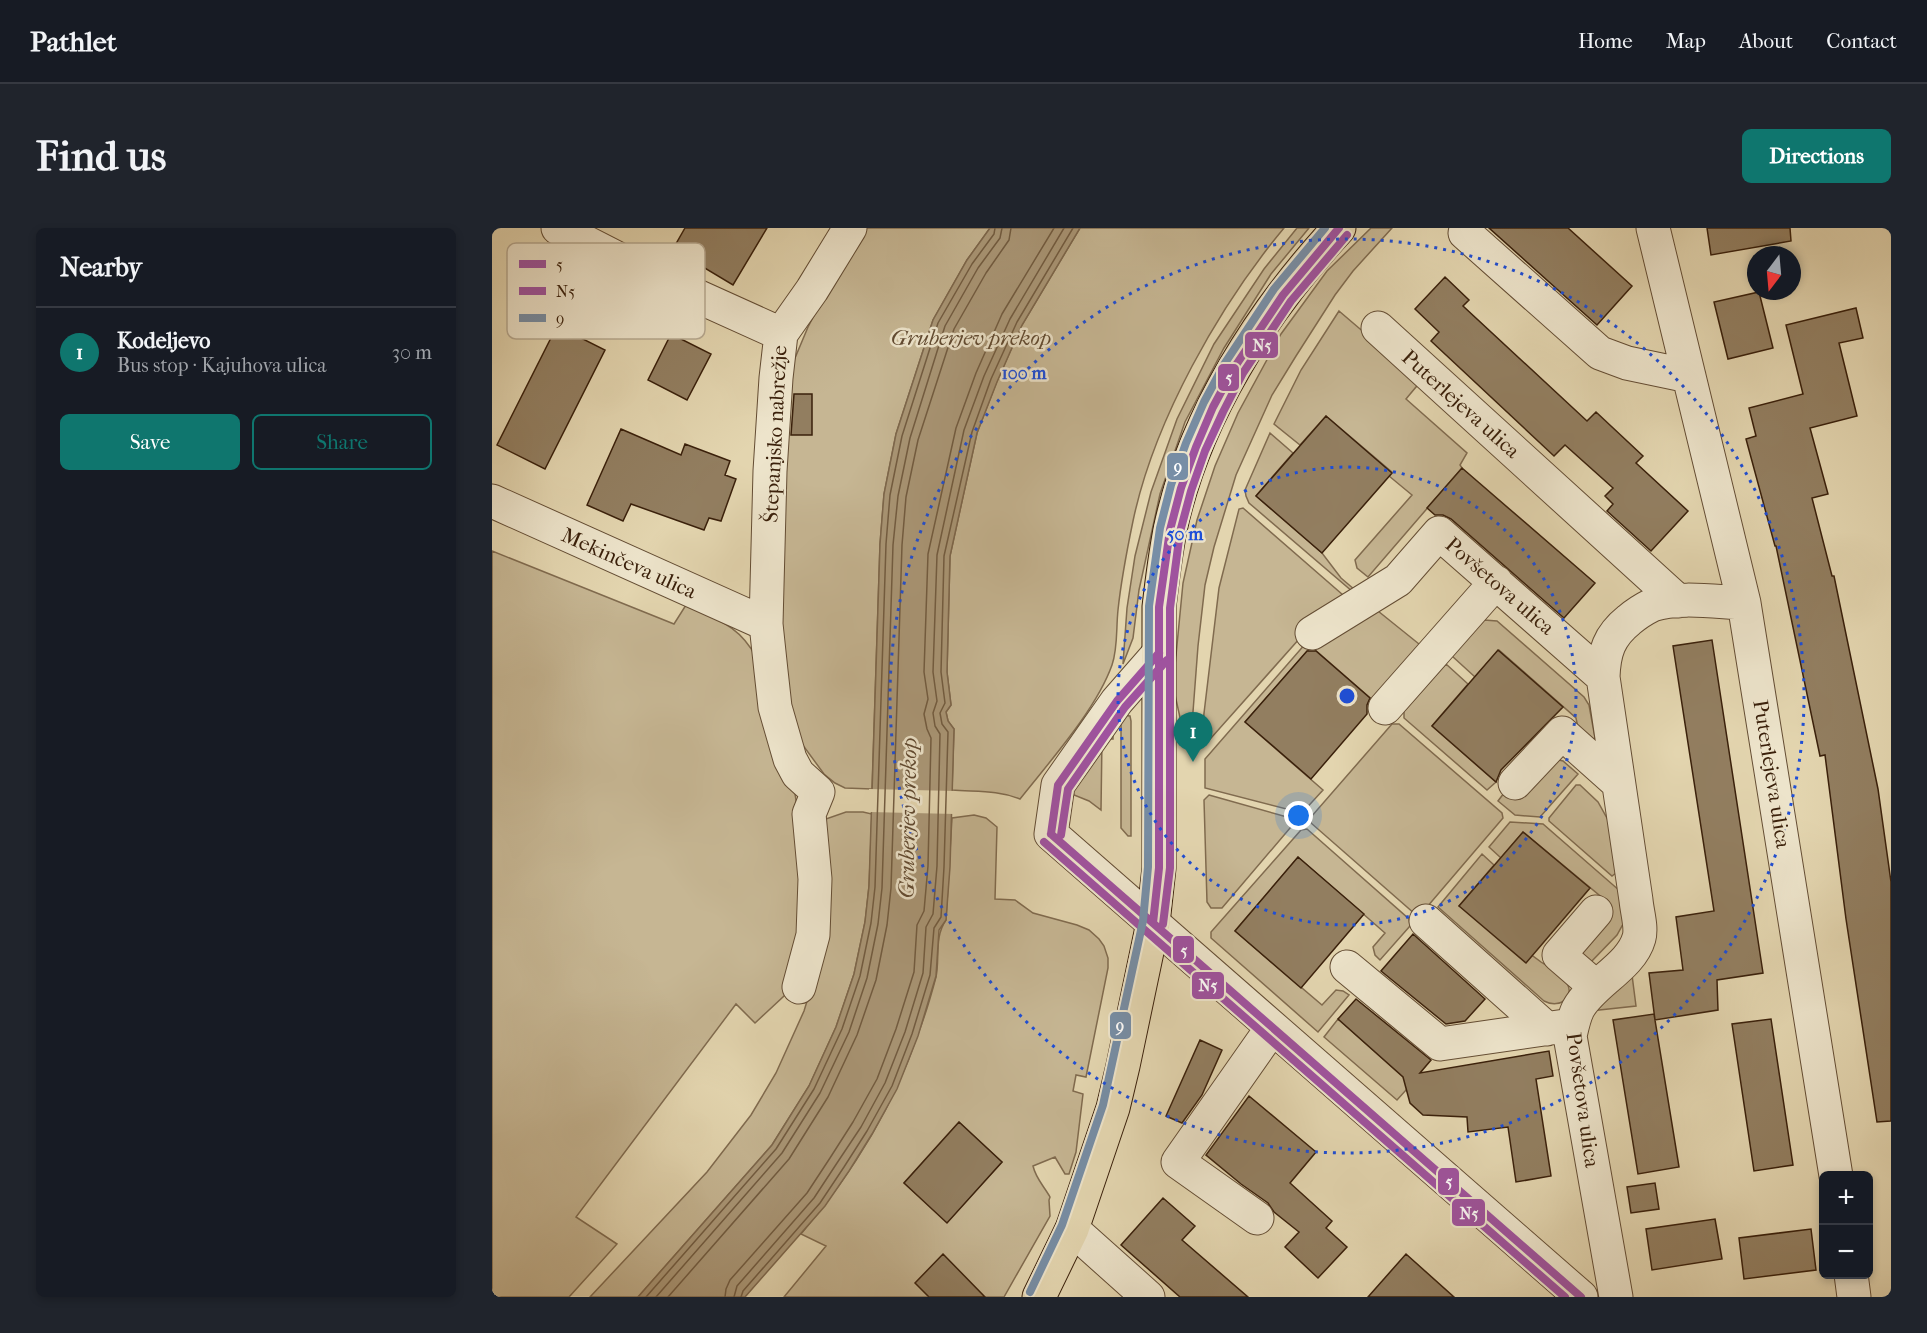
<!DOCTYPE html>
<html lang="en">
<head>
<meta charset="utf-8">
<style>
	:root { --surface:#171b24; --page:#20242c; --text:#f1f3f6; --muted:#9ea1a6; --line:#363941; --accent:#0f766e }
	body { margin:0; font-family:"IM FELL French Canon",serif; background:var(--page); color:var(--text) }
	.controls { position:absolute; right:18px; bottom:18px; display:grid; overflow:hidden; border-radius:9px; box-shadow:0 3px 9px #0003 }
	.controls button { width:54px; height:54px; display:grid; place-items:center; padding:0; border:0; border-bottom:2px solid var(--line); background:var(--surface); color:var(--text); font:30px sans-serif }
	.compass { position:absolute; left:1255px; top:18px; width:54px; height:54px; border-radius:50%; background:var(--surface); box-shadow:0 3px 9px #0003; rotate:196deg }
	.you { position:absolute; left:807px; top:588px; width:21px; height:21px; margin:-15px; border:4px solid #fff; border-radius:50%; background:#1a73e8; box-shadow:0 0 0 9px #1a73e833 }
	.badge { display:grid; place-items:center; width:39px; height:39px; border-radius:50%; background:var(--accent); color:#fff; font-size:20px; font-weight:700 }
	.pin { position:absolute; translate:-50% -50px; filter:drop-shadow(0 2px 3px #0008) }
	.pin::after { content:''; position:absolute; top:32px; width:21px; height:18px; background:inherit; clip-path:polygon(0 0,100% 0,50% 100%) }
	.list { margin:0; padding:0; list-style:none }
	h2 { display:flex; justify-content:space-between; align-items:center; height:78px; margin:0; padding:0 24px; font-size:26px }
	h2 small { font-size:20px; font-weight:400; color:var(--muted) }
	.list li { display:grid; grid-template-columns:39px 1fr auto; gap:18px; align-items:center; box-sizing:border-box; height:90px; padding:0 24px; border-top:2px solid var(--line) }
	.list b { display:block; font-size:22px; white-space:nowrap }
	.list p { margin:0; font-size:20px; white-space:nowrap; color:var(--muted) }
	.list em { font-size:20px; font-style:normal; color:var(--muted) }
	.actions { display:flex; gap:12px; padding:18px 24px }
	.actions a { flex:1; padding:14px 0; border:2px solid var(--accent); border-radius:9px; text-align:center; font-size:21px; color:var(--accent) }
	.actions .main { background:var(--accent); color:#fff }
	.map { position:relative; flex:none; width:1399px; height:1069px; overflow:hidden; border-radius:9px }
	header { display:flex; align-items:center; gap:36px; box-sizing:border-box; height:84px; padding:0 30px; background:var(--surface); border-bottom:2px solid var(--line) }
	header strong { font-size:28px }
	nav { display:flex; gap:33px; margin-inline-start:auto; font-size:21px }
	.intro { display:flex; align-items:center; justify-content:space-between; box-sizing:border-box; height:144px; padding:0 36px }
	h1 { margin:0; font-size:42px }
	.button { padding:15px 27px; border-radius:9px; background:var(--accent); color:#fff; font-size:21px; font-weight:700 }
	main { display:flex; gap:36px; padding:0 36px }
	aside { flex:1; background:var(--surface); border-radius:9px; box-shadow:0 3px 9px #0003 }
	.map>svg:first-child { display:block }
</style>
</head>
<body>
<header>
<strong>Pathlet</strong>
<nav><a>Home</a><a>Map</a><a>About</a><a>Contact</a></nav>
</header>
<div class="intro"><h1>Find us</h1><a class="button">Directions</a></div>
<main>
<aside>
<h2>Nearby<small></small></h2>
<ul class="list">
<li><span class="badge">1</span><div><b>Kodeljevo</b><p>Bus stop · Kajuhova ulica</p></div><em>30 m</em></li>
</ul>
<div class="actions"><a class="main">Save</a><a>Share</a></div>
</aside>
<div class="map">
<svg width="1399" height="1069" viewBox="0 0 1399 1069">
	<rect width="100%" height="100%" fill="#e3d5af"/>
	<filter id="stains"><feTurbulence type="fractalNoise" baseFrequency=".00333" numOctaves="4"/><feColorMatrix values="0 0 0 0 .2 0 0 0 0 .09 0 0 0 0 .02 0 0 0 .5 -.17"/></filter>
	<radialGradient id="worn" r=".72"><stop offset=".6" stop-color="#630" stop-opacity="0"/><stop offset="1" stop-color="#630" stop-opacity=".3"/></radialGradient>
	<path fill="#c6b693" stroke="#806b4f" stroke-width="1.5" fill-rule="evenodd" d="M372,0h126l-23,32 -34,60 -37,114 -12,60 -4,50 -8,245 -27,-1 -10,-5 -11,-9 -22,-30 -8,-24 -9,-41 -6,-73 11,-236 18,-43 29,-55z
		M588,0h204c-65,78 -130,193 -151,293 -6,29 -12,60 -15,89 -2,18 0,38 -6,55 -16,45 -62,96 -92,134 -22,-9 -44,-7 -68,-9l2,-61 -6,-8 -2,-9 5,-7 -4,-33 3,-116 27,-123 20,-52 25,-56z
		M805,0h12l-38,46 -47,74 -39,74 -25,72 -21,96 -6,48 -10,26 4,-56 8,-52 16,-64 26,-73 37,-75 50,-75z
		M879,0h21l-39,43 -18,24 -39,61 -24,39 -36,80 -22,72 -9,38 -7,61 -7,92 -6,2 -12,-54 10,-103 14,-63 18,-54 23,-53 43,-79 46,-63z
		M847,83l82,70 -15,18 61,54 -7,12 2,3 -94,109 -11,-9 -2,-8 57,-65 -23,-19 3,-4 -66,-56 -26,29 -26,-21 27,-54z
		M778,205l23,20 -37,43 66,57 19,25 14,12 -2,2 -104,-89 -3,-7 -1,-6z
		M751,280l100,87 -43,43 -96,108 -3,-1 1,-15 17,-142 20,-79z
		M0,323l182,73 12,-19c31,15 53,20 70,52l19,104 20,33 7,43 3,51 -13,93 -8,15 -29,27 -19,-19 -160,213 41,27 -48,53h-77z
		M881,379l51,41 -47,56 -64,-56z
		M992,392l13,1 87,76 5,8 6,33 -6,3 -9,-3 -4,-20 -77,-68 -24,27 -23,-21z
		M814,415l5,4 -66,75 78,68 -21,23 -97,-25v-29z
		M954,436l22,20 -36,42 64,56 -9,8 -83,-72v-7z
		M629,487l9,1 1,5v115h-3l-7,-8z
		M621,494v17h-11l-1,71 -12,-9 -15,-6c-6,-25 24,-54 39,-73z
		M900,496h7l103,89 1,5 -82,96h-6l-104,-91v-6z
		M1063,531l8,2 15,13 -38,43 -25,-2 -17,-14 9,-12 13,10z
		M1084,557h4l18,17 10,18 8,53 -4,3 -63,-55v-3z
		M717,567l85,24 2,2 -74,87h-11l-4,-6 -3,-102z
		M354,584h17l9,2 -3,72 -4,36 -11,52 -18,53 -27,59 -37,59 -134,152h-48l117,-125 44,-57 25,-42 28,-62 19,-62v-129z
		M482,587l12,3 11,9 -2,72 20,1 18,13 44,12 12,5 10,9 5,7 4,12v10l-22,109 -10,-2 -3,16 10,3 -7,58 -7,22h-4l-10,-17 -22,9c3,13 11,20 17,31l-1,3 1,16 -46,81h-220l42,-51 -25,-12c50,-59 92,-126 117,-200 7,-18 13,-38 18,-57 4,-19 -2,-40 10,-57l6,-102zM467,894l43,40 -55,60 -43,-39z
		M1018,594l33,2 77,67 3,33 -6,11 -27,28 -11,-9 26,-54 -82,-68 -22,26 -12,-11z
		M815,601l102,90 1,7 -30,34 -5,-5 -2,-8 12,-14 -87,-76 -63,74 87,74 14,-15 7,1 6,4 -31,37 -107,-94v-6l90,-102z
		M990,626l12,11 -35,41c28,19 56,36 82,56 7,5 17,10 23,17 14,16 -3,31 -20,22l-106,-94z
		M1140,747l4,31 -46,5z
		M846,791l71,63 -2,7 -10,11 -73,-63z"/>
	<path fill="#aa9777" stroke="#7d674c" stroke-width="1.5" d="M498,0h90l-58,97 -25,57 -20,51 -27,123 -3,116 4,33 -5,7 2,9 6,8 -4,138 -4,53 -7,10 -3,46 -18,60 -21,53 -25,45 -23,37 -24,35 -80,91h-107l134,-152 37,-59 27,-59 18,-53 11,-52 4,-36 11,-342 4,-50 12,-60 37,-114 34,-60z"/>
	<path fill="#e3d5af" d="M377,561l86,2v23l-86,-2z"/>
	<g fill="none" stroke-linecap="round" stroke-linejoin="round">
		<path stroke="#725c41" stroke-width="1.5" d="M154,1069l130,-148 38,-60 28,-60 18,-53 11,-53 4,-36 11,-343 4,-49 12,-59 36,-113 34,-59 22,-30 1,-6
			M164,1069l126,-144 38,-60 29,-61 18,-54 11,-54 4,-36 11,-343 5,-49 12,-58 35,-112 33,-58 22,-30 2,-10
			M176,1069l121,-138 39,-62 29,-62 19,-55 11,-55 4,-37 11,-343 4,-48 12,-57 36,-111 32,-56 23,-33 2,-12
			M233,1069l1,-8 4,-9 77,-87 23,-35 23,-36 24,-43 19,-50 18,-57 3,-47 7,-14 4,-45 3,-128 -4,-9 -3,-15 4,-15 -4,-27 4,-118 28,-126 20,-55 26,-59 52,-86
			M242,1069l3,-11 77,-88 23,-35 24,-36 24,-44 20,-51 18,-59 3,-46 7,-13 4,-48 3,-132 -5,-8 -2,-13 4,-12 -4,-29 4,-117 27,-125 20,-54 26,-57 54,-91
			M249,1069l2,-6 77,-88 24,-36 23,-36 25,-45 20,-52 18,-59 4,-47 7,-11 3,-50 4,-135 -6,-8 -2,-11 5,-10 -4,-31 3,-116 28,-124 19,-53 26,-57 56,-94"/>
	</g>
	<path fill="#927e60" stroke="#3a200b" stroke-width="1.5" d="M193,0h82l-34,57 -60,-36z
		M997,0h79l64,58 -35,39z
		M1215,0h83l1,13 -80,14z
		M953,49l24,23 -6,6 124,115 9,-9 47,44 -7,7 52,48 -37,40 -44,-40 6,-7 -8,-8 8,-8 -48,-43 -11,11 -123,-115 8,-9 -24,-23z
		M1267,64l14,56 -45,11 -14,-57z
		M1364,80l7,30 -24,5 18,73 -47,12 18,66 -16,4 20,78h2l44,213 13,93v239l-14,1 -31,-203 -21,-164 -5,1 -44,-210h-1l-29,-107 10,-3 -7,-28 54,-14 -17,-69z
		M65,98l48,24 -60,119 -48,-24z
		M179,106l40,20 -24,46 -39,-20z
		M302,166h18v41h-21z
		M834,188l66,57 -70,80 -66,-57z
		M129,201l60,26 4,-11 45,17 -5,14 11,4 -15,42 -12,-3 -5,12 -73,-26 -8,17 -36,-16z
		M970,240l133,115 -31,35 -113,-99 -8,-4h-8l-8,-7z
		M1220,412l51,333 -46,7 1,30 -63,10 -6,-47 34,-3 -7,-53 38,-6 -41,-265z
		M1006,422l65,57 -62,63 -5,12 -64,-56z
		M815,423h9l54,47 -3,7v9l-56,65 -66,-57z
		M1031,604l67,56 -64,75 -67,-57z
		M806,629l66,57 -63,74 -66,-57z
		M921,706l72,65 -20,22 -19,3 -65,-53z
		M864,771l75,61 -11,13 129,-22 4,25 -17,3 15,97 -35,6 -8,-55 -40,5 -1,-15 -44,-2 -13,-12 -7,-26 -65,-58z
		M1162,786l25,153 -41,7 -25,-154z
		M1279,791l22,146 -39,6 -22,-147z
		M708,812l22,10 -20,45 -20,28 -16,-7z
		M757,868l67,56 -26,31 42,38 -6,7 21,19 -29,31 -33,-31 14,-15 -25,-20 -6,-9 -27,-19 -35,-29z
		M467,894l43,40 -55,61 -43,-40z
		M1163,955l4,26 -28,4 -4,-26z
		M671,970l32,28 -13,14 66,57h-68l-59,-52z
		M1223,991l7,40 -70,11 -6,-41z
		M1319,1001l5,41 -72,9 -5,-41z
		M451,1026l42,43h-56l-14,-14z
		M914,1026l48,43h-86z"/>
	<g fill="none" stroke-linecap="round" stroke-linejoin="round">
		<defs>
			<path id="minor" d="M66,0l88,45 135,61
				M1161,0l91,375 92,573
				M973,5l135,120 27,10 62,13
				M886,100l300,273
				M0,273l274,123
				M820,405l86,-53 41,-47 164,144
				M667,425l-42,48 -59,84 -7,49 530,463
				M893,480l111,-126
				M1023,555l47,-50 56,50
				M1104,684l-37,43 37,32
				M934,693l121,108
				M855,739l93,77 132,-19
				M307,759l14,-52 2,-56 -6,-65 9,-22 -20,-18 -8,-15 -15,-52 -4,-36 -5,-47 4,-153 6,-93 5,-44 31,-44 38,-62
				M765,990l-79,-56 94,-134
				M580,1001l76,68
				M1359,1046l3,23
				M1124,1069l-46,-261c2,-9 4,-19 8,-27 14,-26 53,-42 61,-71 3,-11 -2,-26 -3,-38l-33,-223c1,-25 6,-41 26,-57 7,-6 15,-11 23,-15 26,-9 65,-3 92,-2"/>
			<path id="major" d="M547,1069l33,-68 41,-121 10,-42 30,-143 6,-55v-261c3,-26 6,-51 11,-77 24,-113 91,-218 169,-302"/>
		</defs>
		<use href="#minor" stroke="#644d34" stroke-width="35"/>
		<use href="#major" stroke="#3a200b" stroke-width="35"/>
		<use href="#minor" stroke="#ede4cb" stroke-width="33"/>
		<use href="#major" stroke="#e3d5af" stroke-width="33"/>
		<defs>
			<path id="bus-1" d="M559,606l530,463
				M559,606l7,-49 59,-84 42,-48
				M661,695l6,-55v-261l11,-77 11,-42 15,-41 17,-40 21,-39 49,-73 56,-67"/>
			<path id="bus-2" d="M569,607l7,-46 57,-82 42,-47
				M552,614l521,455
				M671,696l7,-56v-260l10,-76 11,-41 14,-40 18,-39 20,-39 48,-72 56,-66"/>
			<path id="bus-3" d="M538,1064l32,-67 41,-120 40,-184 5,-54 1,-261 11,-78 11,-43 15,-42 18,-41 21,-39 49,-74 51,-61"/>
		</defs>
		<use href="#bus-1" stroke="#ede4cb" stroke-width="12"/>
		<use href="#bus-2" stroke="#ede4cb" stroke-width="12"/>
		<use href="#bus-3" stroke="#ede4cb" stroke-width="12"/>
		<use href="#bus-1" stroke="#9f539e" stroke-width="8"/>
		<use href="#bus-2" stroke="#9f539e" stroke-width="8"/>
		<use href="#bus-3" stroke="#778ea6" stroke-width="8"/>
	</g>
	<g fill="none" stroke="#1d4ed8" stroke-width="3" stroke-dasharray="3 6">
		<circle cx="855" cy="468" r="229"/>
		<circle cx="855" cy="468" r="457"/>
	</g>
	<g text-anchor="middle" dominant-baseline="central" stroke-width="5" stroke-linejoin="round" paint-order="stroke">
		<g font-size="21" fill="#3a200b" stroke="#ede4cb">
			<text transform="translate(969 176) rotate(42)">Puterlejeva ulica</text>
			<text transform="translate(283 206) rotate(-87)">Štepanjsko nabrežje</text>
			<text transform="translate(137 335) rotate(24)">Mekinčeva ulica</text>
			<text transform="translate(1008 358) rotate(41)">Povšetova ulica</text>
			<text transform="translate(1280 546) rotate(81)">Puterlejeva ulica</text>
			<text transform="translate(1091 872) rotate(82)">Povšetova ulica</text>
		</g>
		<g font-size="22" font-style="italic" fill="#614a31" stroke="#ede4cb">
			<text x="479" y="110">Gruberjev prekop</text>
			<text transform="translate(416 590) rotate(-89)">Gruberjev prekop</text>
		</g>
	</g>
	<rect x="15" y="15" width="198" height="96" rx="9" fill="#ede4cb" stroke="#b7a991" stroke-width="1.5"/>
	<rect x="27" y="32" width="27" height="8" fill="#9f539e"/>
	<rect x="27" y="59" width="27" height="8" fill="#9f539e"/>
	<rect x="27" y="86" width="27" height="8" fill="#778ea6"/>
	<g font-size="16" fill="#3a200b">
		<text x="64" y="42">5</text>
		<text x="64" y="69">N5</text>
		<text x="64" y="96">9</text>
	</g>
	<circle cx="855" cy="468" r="9" fill="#1d4ed8" stroke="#ede4cb" stroke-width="3"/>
	<g font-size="18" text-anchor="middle" font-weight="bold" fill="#1d4ed8" stroke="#ede4cb" stroke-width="5" stroke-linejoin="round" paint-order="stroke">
		<text x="532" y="151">100 m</text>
		<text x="693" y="312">50 m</text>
	</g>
	<g stroke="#ede4cb" stroke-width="2">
		<rect x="752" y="103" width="35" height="28" rx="6" fill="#9f539e"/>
		<rect x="725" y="135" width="23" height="29" rx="6" fill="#9f539e"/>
		<rect x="674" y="224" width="23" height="29" rx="6" fill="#778ea6"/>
		<rect x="680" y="707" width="23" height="29" rx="6" fill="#9f539e"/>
		<rect x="699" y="743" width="34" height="29" rx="6" fill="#9f539e"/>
		<rect x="617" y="783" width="23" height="29" rx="6" fill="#778ea6"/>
		<rect x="945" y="939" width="23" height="29" rx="6" fill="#9f539e"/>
		<rect x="959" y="970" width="35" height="29" rx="6" fill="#9f539e"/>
	</g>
	<g font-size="16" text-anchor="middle" font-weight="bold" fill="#fff">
		<text x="770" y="123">N5</text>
		<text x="737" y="155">5</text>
		<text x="686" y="244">9</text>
		<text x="692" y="728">5</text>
		<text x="716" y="763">N5</text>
		<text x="628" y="803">9</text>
		<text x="957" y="959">5</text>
		<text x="977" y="991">N5</text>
	</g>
	<rect width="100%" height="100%" filter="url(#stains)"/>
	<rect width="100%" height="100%" fill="url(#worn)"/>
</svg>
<div class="controls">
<button>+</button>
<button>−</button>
</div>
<svg class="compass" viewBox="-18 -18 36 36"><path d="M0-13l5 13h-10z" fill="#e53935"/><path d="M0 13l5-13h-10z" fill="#9ea1a6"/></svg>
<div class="you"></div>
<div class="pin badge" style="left:701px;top:534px">1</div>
</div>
</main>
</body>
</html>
